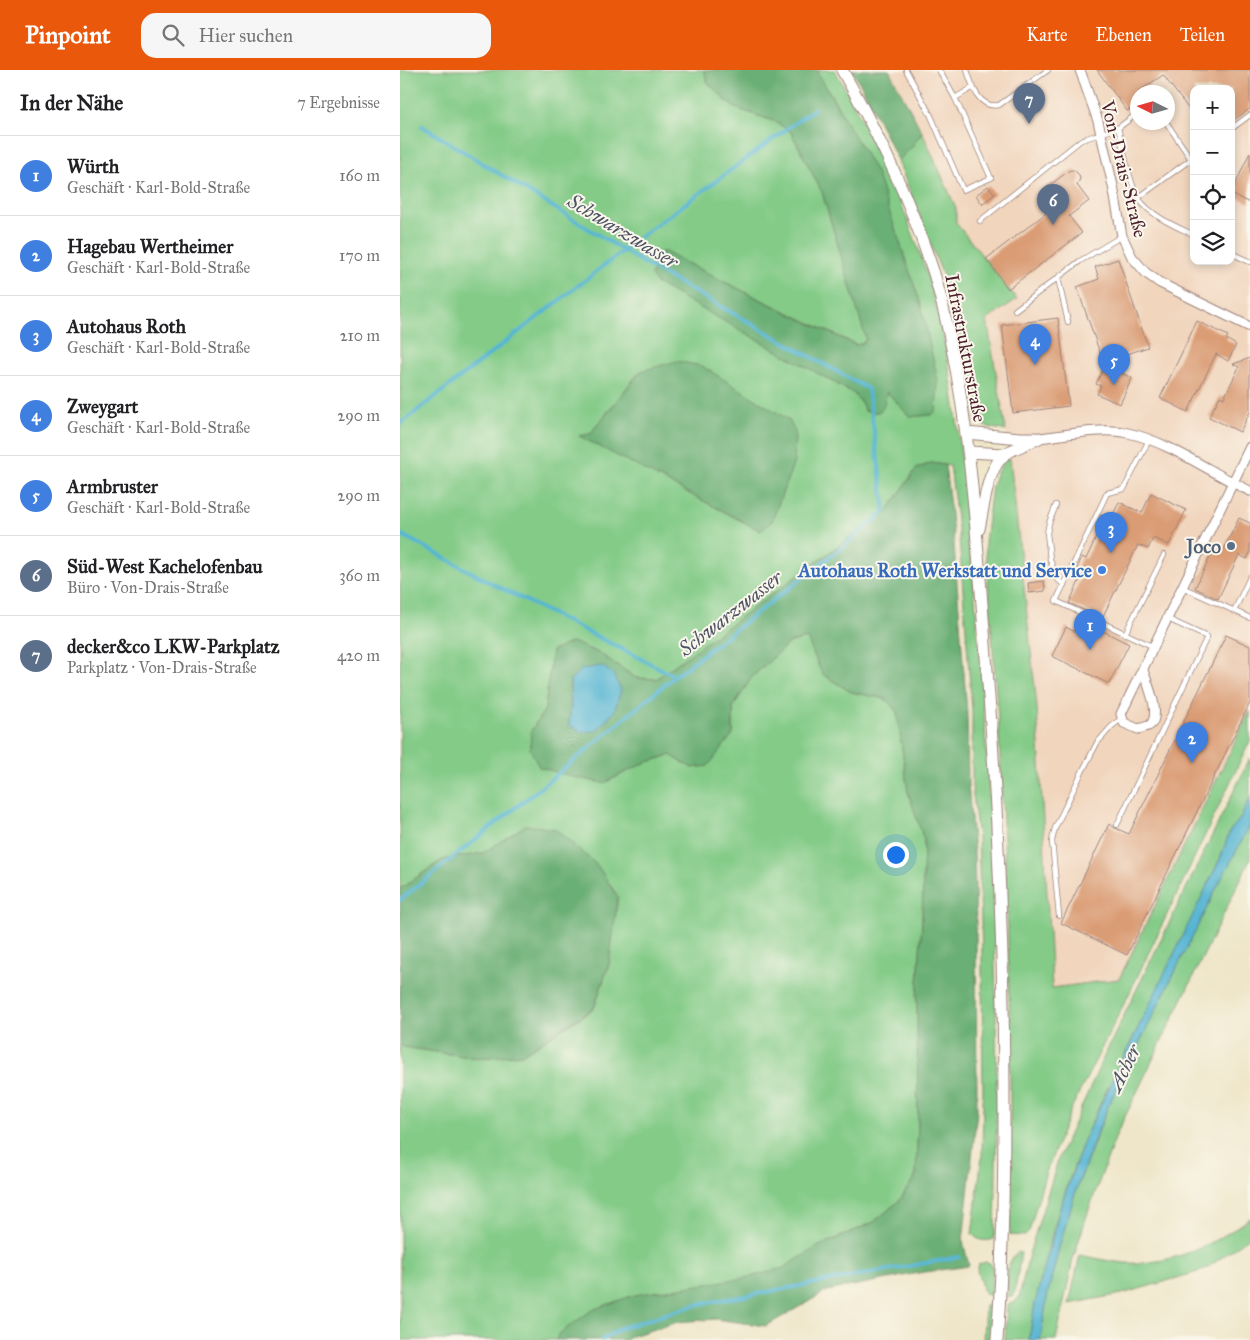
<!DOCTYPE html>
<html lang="de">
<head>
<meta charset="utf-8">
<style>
	:root { --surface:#fff; --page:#f6f6f6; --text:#202124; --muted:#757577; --line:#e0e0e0; --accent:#ea580c }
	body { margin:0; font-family:"IM FELL Great Primer",serif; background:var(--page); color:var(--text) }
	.controls { position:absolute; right:15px; top:15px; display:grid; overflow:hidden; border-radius:10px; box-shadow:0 2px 8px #0003 }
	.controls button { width:45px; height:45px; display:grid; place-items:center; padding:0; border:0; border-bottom:1px solid var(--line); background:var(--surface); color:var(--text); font:25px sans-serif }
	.compass { position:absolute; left:730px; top:15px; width:45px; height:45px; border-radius:50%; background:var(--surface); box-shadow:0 2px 8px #0003; rotate:275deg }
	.you { position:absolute; left:495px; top:784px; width:18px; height:18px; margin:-12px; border:4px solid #fff; border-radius:50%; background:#1a73e8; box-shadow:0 0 0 8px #1a73e833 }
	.badge { display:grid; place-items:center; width:32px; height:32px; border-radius:50%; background:var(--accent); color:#fff; font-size:16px; font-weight:700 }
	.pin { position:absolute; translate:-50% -41px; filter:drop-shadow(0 1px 2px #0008) }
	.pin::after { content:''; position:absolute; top:26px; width:18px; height:15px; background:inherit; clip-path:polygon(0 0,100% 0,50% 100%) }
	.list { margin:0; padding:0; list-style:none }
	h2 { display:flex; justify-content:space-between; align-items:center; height:65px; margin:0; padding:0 20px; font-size:21px }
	h2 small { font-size:16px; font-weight:400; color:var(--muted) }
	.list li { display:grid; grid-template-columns:32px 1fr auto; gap:15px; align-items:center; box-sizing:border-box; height:80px; padding:0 20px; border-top:1px solid var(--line) }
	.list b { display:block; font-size:19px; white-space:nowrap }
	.list p { margin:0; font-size:16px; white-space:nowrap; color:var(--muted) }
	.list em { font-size:16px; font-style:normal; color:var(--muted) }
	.icon { flex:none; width:28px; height:28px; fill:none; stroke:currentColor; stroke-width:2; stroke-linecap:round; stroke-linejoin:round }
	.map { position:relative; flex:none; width:850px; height:1270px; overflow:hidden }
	header { display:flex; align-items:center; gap:30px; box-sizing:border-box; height:70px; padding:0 25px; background:var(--accent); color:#fff }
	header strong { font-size:24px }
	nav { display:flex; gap:28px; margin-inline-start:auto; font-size:18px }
	.search { width:350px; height:45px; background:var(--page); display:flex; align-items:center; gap:12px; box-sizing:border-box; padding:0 18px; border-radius:15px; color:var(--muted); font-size:19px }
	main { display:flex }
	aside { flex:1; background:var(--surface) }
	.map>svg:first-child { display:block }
</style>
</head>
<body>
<header>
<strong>Pinpoint</strong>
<div class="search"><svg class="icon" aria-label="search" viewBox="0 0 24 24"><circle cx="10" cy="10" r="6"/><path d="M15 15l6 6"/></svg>Hier suchen</div>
<nav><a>Karte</a><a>Ebenen</a><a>Teilen</a></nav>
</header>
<main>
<aside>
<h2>In der Nähe<small>7 Ergebnisse</small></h2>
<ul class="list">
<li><span class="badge" style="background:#3f7fe0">1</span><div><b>Würth</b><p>Geschäft · Karl-Bold-Straße</p></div><em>160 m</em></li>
<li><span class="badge" style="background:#3f7fe0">2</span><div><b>Hagebau Wertheimer</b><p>Geschäft · Karl-Bold-Straße</p></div><em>170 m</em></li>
<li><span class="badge" style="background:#3f7fe0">3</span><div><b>Autohaus Roth</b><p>Geschäft · Karl-Bold-Straße</p></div><em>210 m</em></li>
<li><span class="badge" style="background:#3f7fe0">4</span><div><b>Zweygart</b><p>Geschäft · Karl-Bold-Straße</p></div><em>290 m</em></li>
<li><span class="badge" style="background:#3f7fe0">5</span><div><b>Armbruster</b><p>Geschäft · Karl-Bold-Straße</p></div><em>290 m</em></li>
<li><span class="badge" style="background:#5c6f8a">6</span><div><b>Süd-West Kachelofenbau</b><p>Büro · Von-Drais-Straße</p></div><em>360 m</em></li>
<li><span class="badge" style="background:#5c6f8a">7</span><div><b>decker&amp;co LKW-Parkplatz</b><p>Parkplatz · Von-Drais-Straße</p></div><em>420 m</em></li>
</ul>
</aside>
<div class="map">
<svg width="850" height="1270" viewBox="0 0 850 1270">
	<rect width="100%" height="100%" fill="#fbf7ec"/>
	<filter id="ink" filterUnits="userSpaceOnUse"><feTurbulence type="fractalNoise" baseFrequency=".02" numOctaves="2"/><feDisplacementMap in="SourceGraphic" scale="10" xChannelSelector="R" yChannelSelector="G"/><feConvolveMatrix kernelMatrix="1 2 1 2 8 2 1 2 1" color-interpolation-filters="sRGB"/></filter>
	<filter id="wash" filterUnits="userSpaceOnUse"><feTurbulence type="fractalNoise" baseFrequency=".0096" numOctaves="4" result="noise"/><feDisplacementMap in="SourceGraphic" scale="20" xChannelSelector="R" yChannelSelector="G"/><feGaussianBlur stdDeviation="1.12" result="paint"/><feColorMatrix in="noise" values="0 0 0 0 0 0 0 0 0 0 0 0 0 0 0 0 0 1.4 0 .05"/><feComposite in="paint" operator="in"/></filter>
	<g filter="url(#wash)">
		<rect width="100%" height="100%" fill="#efe6c9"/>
		<path fill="#f1d5bd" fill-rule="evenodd" d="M489,0h361v641l-131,268 -67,9 -15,-281 -27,-249 -23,-138 29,-21 -60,-76 -1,-15zM794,19h37v172h-37zM738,22h30v30h-30z"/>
		<path fill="#83cb87" stroke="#667559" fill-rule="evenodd" d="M0,0h304l4,13 25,24 43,15 15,10 31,60 44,146 -3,5 -6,2 -108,-51 -84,-42 -14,23 5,8 197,110 8,9 4,9 13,1 5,-4 4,-16 23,24 -71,-308 -23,-38h19c36,64 68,131 91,201 30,95 36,196 46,294 21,223 28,445 23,668l-2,6c-9,3 -14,2 -21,-5l10,-78 1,-51 -1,-153 -4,-113 -6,-52v-75l-13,-175 -9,-71 -19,-3 -15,6 -27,40 -233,170 -20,-1 -37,-25 -47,-2 -7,58 -14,22 73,52 40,-20 27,-8 21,13 41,-34v-27l19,-30 37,-35 18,-4 15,36 29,18 35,7 11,13 11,80 16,48 -2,83 -5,75 1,126 -2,51 -16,25 -26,22 -55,24 -34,25 -225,62 -4,7h-156v-296l4,3 73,11 46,-4 71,-45 15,-45 -83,-139 -43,28 -41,7 -42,29zM240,301l121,160 -181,-95 10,-2z
			M522,62l34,76v15l61,76 -30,21 19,111 -22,-5 -6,-6 -4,-12 -4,-28 -12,-54 -13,-45 -47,-120 13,-13z
			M610,388l27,249 15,281 67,-9 131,-268v30l-120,251 -58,115 -27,68 -16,57 -4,4 -15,-1v-190l-3,-144 -9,-183 -13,-176 7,-56 4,-12 8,-13z
			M850,688v40l-10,21 -10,12 -10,28c-25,52 -50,105 -76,157 -20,40 -41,79 -58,120 -27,66 -46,134 -57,204h-24l2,-35 8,-3 4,-5 10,-43 30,-97 47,-105z
			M850,755v35l-133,273 -29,79 -15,47 -17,81h-16l8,-48 12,-48 15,-51 33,-87 107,-215z
			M850,1148v19l-39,28 -10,6 -79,23 -53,10 11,-49c15,3 31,7 46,8 46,2 88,-18 124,-45z
			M618,1182l3,1 -6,38 -2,4 -5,2c0,-15 -4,-35 10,-45z
			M586,1192l4,1 3,5 -2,27 -7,-1 -7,-24 2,-6z
			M585,1235h6l-2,35h-6z"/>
		<path fill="#6aaf74" stroke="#5a6750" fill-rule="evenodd" d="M304,0h112l60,102 45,133 17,76 -2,30 -5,4 -21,2 -23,-25 -4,16 -5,4 -13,-1 -4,-9 -8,-9 -197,-110 -5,-8 10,-23h4l94,47 97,46 7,-2 3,-4 -44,-147 -31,-60 -15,-10 -43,-15 -25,-24z
			M451,0h38l33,62 -11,16 -13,13 -37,-76z
			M277,291l25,5 87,54 6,12 -1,30 -22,59 -11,10 -182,-95 11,-2 51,-63z
			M531,393l14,2 8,66 14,182 1,71 6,67 2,71 1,189 -14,130 6,25 -51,7 -91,18 -61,35 -51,-7 -37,3 -46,14 -6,4h-70l4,-7 32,-23 42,-15 116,-18 33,-9 36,-22 55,-24 26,-22 16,-25 2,-51 -1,-126 5,-75 2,-83 -16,-48 -11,-80 -11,-13 -35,-7 -29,-18 -15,-36 -18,5 -37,34 -19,30v27l-25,32 -16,2 -22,-13 -26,8 -40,20 -27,-5 -38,-11 -9,-18 1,-18 14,-22 7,-58 20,-9 27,11 37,25 20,1 233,-170 27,-40zM170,610l11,52 -12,-7 2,-20z
			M126,755l29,4 42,36 21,32 -9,67 -15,44 -71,46 -46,4 -74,-11 -3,-3v-155l42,-29 41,-7z"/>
		<path fill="#54b5d3" stroke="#4f6a7f" d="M202,596l11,8 8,16 -7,22 -18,19 -15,1 -12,-7 2,-20 -1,-25 12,-11z
			M850,728v27l-35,66 -107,215 -14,35 -19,52 -15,51 -12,48 -8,48h-11l6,-37 26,-98 25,-70 134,-276 10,-28 10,-12z"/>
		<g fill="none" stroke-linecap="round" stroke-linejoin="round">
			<path stroke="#54b5d3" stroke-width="4" d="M240,167l174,-128
				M0,354l232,-180
				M0,464l97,52 178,90
				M0,830l154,-123 121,-101 166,-128 44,-37 -17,-122 -221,-124 -225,-139
				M202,1270l19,-12 74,-23 264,-48"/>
		</g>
		<g id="blocks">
			<path fill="#da9c74" d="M697,0h153v39l-19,13v-33h-37v27l-31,-41 -25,17v12l-11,7z
				M850,82v51l-19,-9z
				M670,100h4l5,5 1,4 -3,6 12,16 -20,15 13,17 -74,56 -22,-30 72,-55 -12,-16z
				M588,116l7,8 -13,10 -6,-9z
				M718,189l30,88 -45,15 -26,-75 22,-8 -4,-12z
				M658,248l11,88 -56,7 -11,-88z
				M797,251l31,15 -2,3 10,6 -8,16 -12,-7 -28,58 -28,-14z
				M850,288v54l-10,20 -31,-15 11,-21 4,2 15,-31 -6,-3z
				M705,295l27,13 -12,26 -23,-10 4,-8 -5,-2z
				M751,423l35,17 -17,35 -16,-7 -5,11 -10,-4 -36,73 -33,-15 15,-32 -7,-3 5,-11 4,2 14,-30 -4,-2 5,-12 10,4 8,-17 23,11z
				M839,448l11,5v30l-3,6 -8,-4 -21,44 -23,-11 21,-43 8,4z
				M644,511l1,10 -16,2 -1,-10z
				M682,548l17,8 -2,2 32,16 -20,40 -57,-28 14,-29 9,5z
				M826,565l24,11v57l-123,252 -66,-32 48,-99 6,4 14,6z"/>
		</g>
	</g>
	<g filter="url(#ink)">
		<use href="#blocks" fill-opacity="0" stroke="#9c827a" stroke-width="1"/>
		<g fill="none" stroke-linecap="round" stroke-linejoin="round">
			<defs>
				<path id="service" d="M506,0l25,46 32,74 28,-12 -36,-80 -16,-28
					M567,0c5,16 12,39 32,35l49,-35
					M555,28l17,-10
					M766,52l25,37
					M718,58c4,15 12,59 21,71 12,17 36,27 55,36
					M831,59l19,-14
					M738,128l56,-41
					M580,151l101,-81 37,-12 20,-15
					M831,183l19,9
					M658,208l10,44
					M615,240l65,-49 42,-25
					M749,370l-25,49 -17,4 -51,108 98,46
					M656,435l-7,18 -2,10 3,26 6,19 8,7
					M782,517l68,31
					M834,541l16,-34
					M725,564l39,-79
					M717,755l90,-188 -39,-18
					M659,846l-7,-75 3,-13 27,-56 15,-29 14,-16 11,-9"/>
				<path id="minor" d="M680,0l18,51 15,65 9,50 10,21 14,16 14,10 90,44
					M639,368c27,-3 62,-11 89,-5 42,9 83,40 122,58
					M743,600c4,13 19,45 7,55 -3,2 -9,3 -12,4l-14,-6 -3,-9 129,-267"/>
				<path id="tertiary" d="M442,0c30,53 57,107 78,164 5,15 11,29 15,43 35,124 41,253 51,380 12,150 18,299 18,449 0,78 -1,156 -7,234
					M566,363l54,5h15
					M569,382l36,2
					M579,459c5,-22 8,-64 28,-76 10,-6 22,-10 32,-15"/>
			</defs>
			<use href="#service" stroke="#9c827a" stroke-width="6"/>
			<use href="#minor" stroke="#9c827a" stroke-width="11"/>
			<use href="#tertiary" stroke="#9c827a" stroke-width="13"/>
			<use href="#service" stroke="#fff" stroke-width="4.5"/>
			<use href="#minor" stroke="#fff" stroke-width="9"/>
			<use href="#tertiary" stroke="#fff" stroke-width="11"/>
		</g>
	</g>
	<circle fill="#5c6f8a" stroke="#fbf7ec" stroke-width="2" cx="831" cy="476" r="5"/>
	<circle fill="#3f7fe0" stroke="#fbf7ec" stroke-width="2" cx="702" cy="500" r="5"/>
	<g text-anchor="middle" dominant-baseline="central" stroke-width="4" stroke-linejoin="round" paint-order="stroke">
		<g font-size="19" fill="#4a1f2b" stroke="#fbf7ec">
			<text transform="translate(724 99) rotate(76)">Von-Drais-Straße</text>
			<text transform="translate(566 278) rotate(79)">Infrastrukturstraße</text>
		</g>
		<g font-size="19" font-weight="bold" fill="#4e5e75" stroke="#fbf7ec" text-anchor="end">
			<text x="821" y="476">Joco</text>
		</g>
		<g font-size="19" font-weight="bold" fill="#366cbe" stroke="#fbf7ec" text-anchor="end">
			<text x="692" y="500">Autohaus Roth Werkstatt und Service</text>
		</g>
		<g font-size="20" font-style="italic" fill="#4e5466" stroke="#fbf7ec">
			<text transform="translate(223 161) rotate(31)">Schwarzwasser</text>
			<text transform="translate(330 543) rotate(-38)">Schwarzwasser</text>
			<text transform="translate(724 998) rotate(-64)">Acher</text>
		</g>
	</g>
</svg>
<div class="controls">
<button>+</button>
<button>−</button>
<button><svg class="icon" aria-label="locate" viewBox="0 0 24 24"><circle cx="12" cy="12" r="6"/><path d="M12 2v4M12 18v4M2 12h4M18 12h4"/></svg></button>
<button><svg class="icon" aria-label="layers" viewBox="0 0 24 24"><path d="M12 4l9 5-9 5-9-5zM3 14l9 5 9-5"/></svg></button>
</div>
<svg class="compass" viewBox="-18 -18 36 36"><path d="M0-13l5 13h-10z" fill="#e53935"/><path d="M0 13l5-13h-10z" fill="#757577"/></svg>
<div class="you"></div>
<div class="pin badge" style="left:690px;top:580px;background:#3f7fe0">1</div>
<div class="pin badge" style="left:792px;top:693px;background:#3f7fe0">2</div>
<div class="pin badge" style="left:711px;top:483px;background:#3f7fe0">3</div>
<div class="pin badge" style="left:635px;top:295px;background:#3f7fe0">4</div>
<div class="pin badge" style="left:714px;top:315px;background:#3f7fe0">5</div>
<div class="pin badge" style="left:653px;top:155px;background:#5c6f8a">6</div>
<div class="pin badge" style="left:629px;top:54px;background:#5c6f8a">7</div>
</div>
</main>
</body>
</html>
